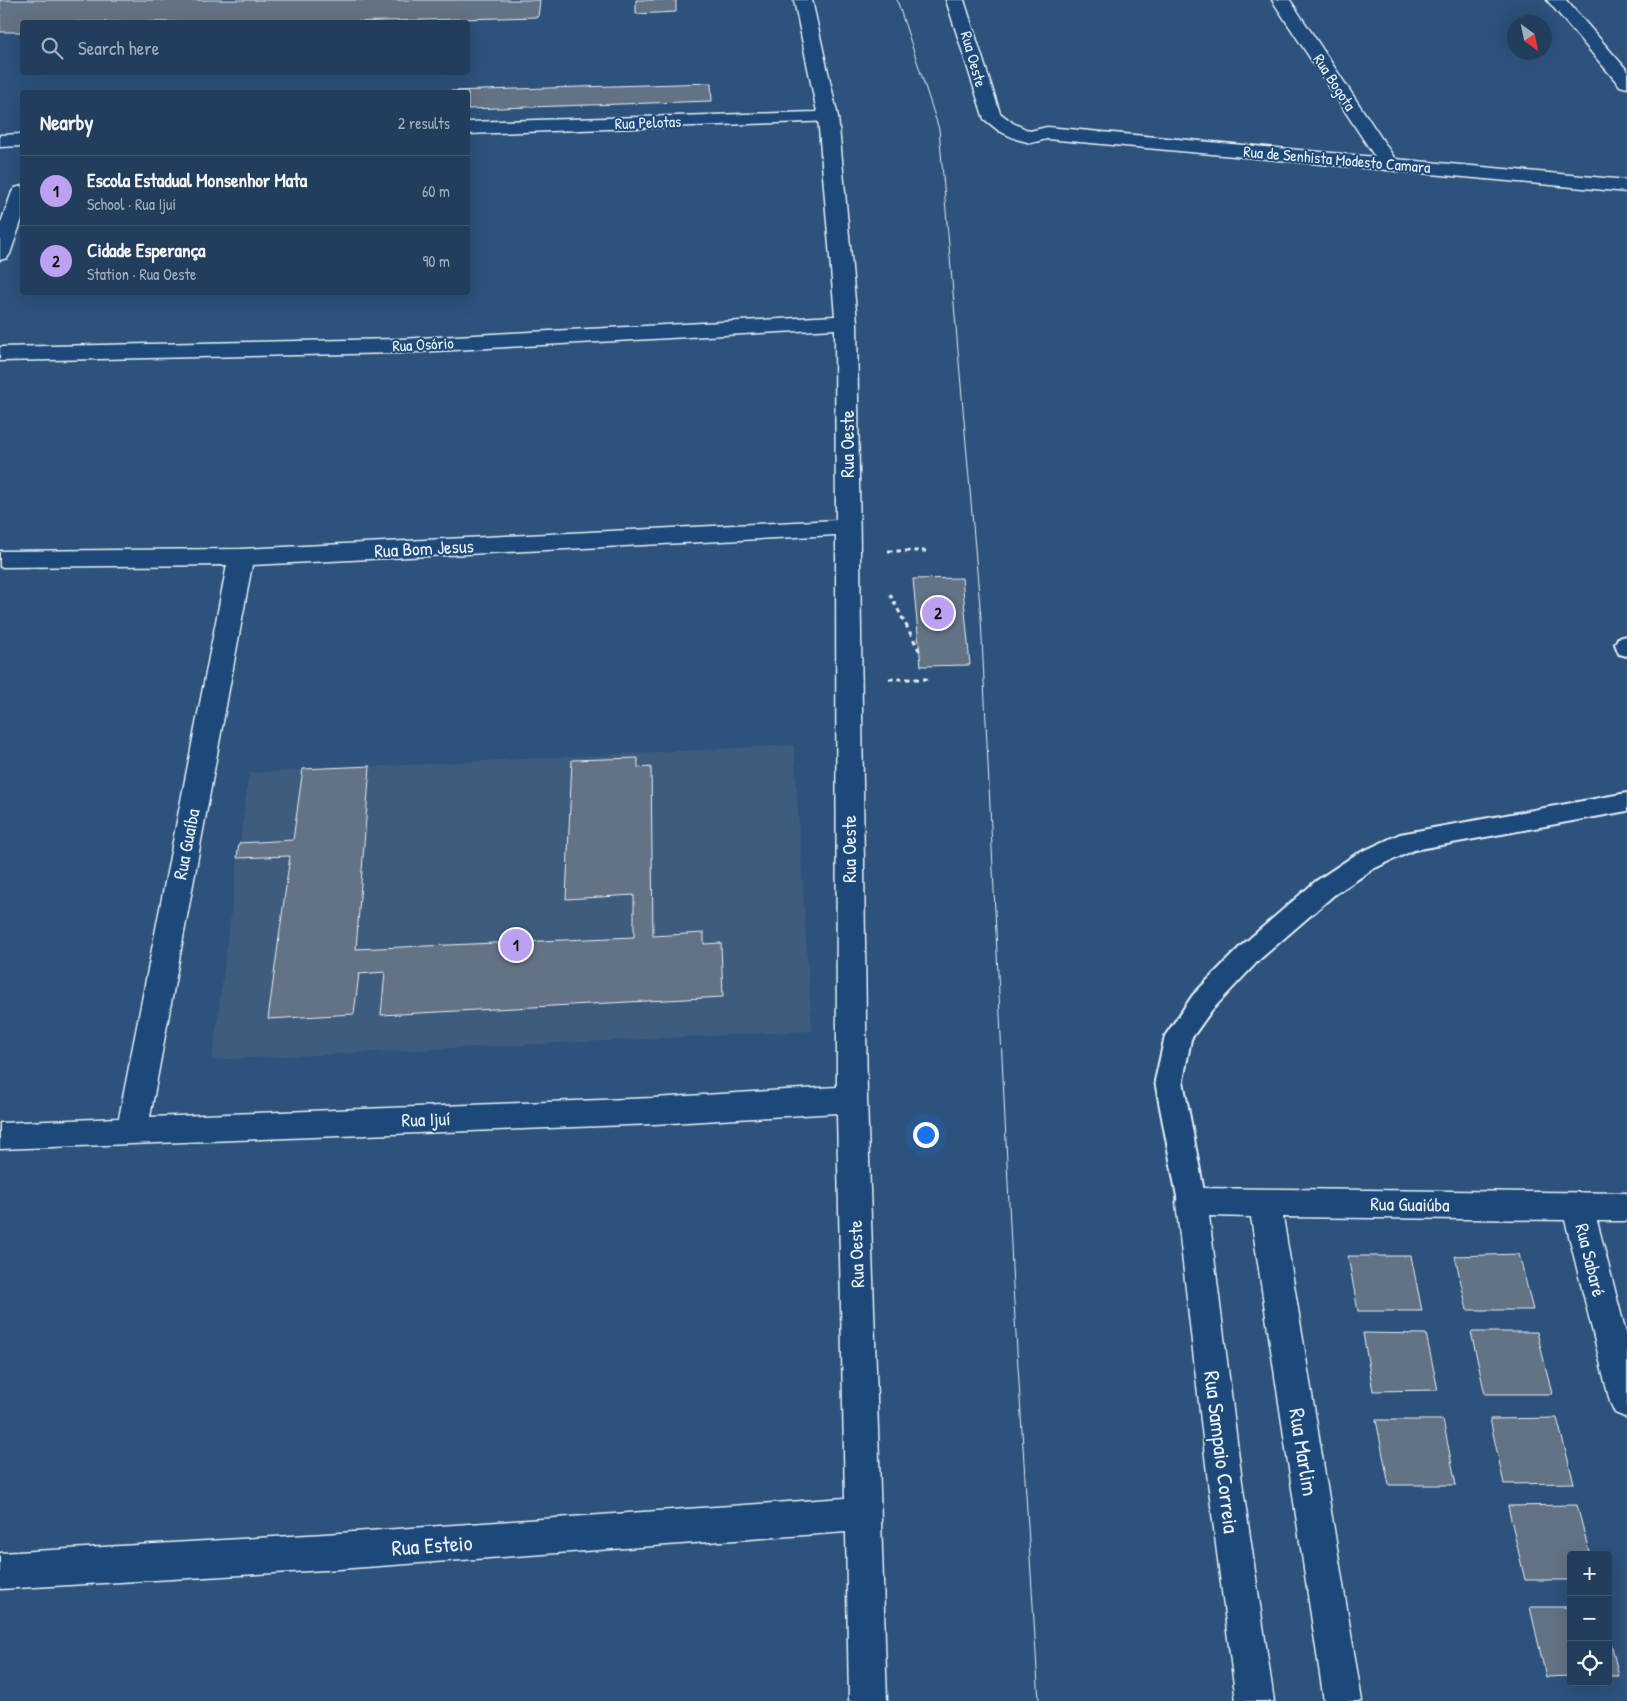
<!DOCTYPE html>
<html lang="en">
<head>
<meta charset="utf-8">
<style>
	:root { --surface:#223e5d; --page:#2a4563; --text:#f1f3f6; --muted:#a2aebc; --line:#3f5772; --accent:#bca0f2 }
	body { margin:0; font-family:"Patrick Hand",sans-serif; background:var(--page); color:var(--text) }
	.controls { position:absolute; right:15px; bottom:15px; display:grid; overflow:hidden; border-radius:5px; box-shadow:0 5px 20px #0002 }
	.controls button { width:45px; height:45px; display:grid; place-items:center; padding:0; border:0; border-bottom:1px solid var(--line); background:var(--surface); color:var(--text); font:25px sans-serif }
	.compass { position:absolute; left:1507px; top:15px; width:45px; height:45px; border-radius:50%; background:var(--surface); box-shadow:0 5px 20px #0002; rotate:147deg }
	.you { position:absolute; left:925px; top:1134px; width:18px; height:18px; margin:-12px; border:4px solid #fff; border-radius:50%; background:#1a73e8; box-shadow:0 0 0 8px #1a73e833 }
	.badge { display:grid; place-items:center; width:32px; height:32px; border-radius:50%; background:var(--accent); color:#111; font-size:16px; font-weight:700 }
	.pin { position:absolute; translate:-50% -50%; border:2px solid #fff; box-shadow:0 1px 5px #0006 }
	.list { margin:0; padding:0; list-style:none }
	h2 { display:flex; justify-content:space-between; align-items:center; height:65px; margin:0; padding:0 20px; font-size:21px }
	h2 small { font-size:16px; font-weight:400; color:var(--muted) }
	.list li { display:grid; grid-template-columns:32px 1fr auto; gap:15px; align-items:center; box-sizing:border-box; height:70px; padding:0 20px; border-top:1px solid var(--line) }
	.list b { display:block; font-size:19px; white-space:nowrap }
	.list p { margin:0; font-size:16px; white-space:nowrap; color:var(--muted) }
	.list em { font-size:16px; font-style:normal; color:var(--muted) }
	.icon { flex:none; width:28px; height:28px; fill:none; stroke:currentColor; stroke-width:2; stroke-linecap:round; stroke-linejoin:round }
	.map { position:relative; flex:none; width:1627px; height:1701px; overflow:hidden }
	.search { position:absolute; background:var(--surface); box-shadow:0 5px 20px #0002; left:20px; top:20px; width:450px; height:55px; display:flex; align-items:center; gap:12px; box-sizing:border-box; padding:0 18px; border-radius:5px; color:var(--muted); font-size:19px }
	.panel { position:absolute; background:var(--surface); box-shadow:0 5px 20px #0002; left:20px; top:90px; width:450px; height:205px; border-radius:5px }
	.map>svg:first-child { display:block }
</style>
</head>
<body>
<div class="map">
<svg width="1627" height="1701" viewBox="0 0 1627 1701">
	<rect width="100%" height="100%" fill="#2d527c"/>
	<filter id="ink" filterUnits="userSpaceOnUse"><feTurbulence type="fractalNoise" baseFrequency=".02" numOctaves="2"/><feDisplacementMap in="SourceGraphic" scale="10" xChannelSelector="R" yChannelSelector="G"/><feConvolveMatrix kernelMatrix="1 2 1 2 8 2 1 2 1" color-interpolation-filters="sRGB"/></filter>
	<g filter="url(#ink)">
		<path fill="#3e5c7e" d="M794,745l18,286 -600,29 37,-287z"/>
		<path fill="#647284" stroke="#e8f1f8" d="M0,0h540l-2,17 -190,5h-326v10h-22z
			M636,0h40v12l-40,2z
			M711,83l1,18 -244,8v-17h-50z
			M962,578l8,87 -49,1 -8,-87z
			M638,758v10l13,-1 2,169 51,-3v11l17,-1 2,54 -342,18 4,-43 -26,2 -5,40 -86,5 22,-163 -53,2 1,-8 1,-7 54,-3 10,-71 67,-3 -14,183 278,-12v-42l-68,4 6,-139z
			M1519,1254l14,56h-66l-12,-54z
			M1348,1256h63l11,55h-64z
			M1471,1332h66l15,62h-67z
			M1363,1333l63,1 12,56 -65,1z
			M1557,1418l17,65 -70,1 -14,-65z
			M1376,1420h67l13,65h-67z
			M1577,1505l13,50h-19v25h-46l-17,-74z
			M1530,1607h41v69l-25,1z
			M1608,1631l11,45h-11z"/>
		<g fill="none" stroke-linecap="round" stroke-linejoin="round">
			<defs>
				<path id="service" d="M1627,636v20l-8,-2 -4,-10 3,-6z
					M1627,793v18l-213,39 -41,19 -39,26 -75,65 -48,51 -20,28 -8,42 23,121 -4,9 -10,4 -10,-4 -4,-9 -23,-121 10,-45 28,-41 48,-49 75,-65 39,-26 45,-21z"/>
				<path id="minor" d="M946,0h18l36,113 13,10 17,8 17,-4 328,30 -103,-157h18l105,159 232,21v12l-580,-53 -16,4 -15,-4 -17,-8 -15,-12z
					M1547,0h19l61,70v18l-7,-2z
					M828,111l7,2 3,4 19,205 10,777 20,602h-38l-3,-169 -521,38 -325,19v-36l325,-19 520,-36 -8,-385 -183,11 -654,25v-26l119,-5 108,-553 -227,2v-16l241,-2 595,-29 -1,-191 -435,24 -400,8v-14l400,-8 435,-23 -17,-199 3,-4zM836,535l1,552 -183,11 -504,19 102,-552z
					M22,186v33l-12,35 -3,4 -7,2v-35l12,-33 3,-4z
					M1192,1188l435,5v28h-30l30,116v81l-12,-5 -5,-11 -45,-182 -282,-3 79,484h-38l-73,-484 -42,-1 33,266 32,219h-38l-28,-219 -32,-280 5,-10z"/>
				<path id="tertiary" d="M794,0h18l26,117 -3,4 -367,13v-12l349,-10z
					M22,134v12l-22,1v-12z"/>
			</defs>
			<use href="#service" stroke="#e8f1f8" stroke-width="4"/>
			<use href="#minor" stroke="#e8f1f8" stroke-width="3"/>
			<use href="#tertiary" stroke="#e8f1f8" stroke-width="3"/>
			<path stroke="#e8f1f8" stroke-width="3" stroke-dasharray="4.5 4" stroke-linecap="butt" d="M888,551h38
				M890,594l30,58
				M889,679h42"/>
			<use href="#service" fill="#1f4a7a" fill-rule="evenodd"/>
			<use href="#minor" fill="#1f4a7a" fill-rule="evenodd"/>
			<use href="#tertiary" fill="#1f4a7a" fill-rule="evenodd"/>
			<path stroke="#e8f1f8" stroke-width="1" d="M897,0l42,129 42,489 32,669 26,414"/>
		</g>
	</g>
	<g text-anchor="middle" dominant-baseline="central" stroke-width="4" stroke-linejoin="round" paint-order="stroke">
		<g font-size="16" fill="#e8f1f8" stroke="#1f4a7a">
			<text transform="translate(974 59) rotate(74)">Rua Oeste</text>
			<text transform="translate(1335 82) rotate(57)">Rua Bogota</text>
			<text transform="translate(648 122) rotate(-2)">Rua Pelotas</text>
			<text transform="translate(1337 159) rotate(5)">Rua de Senhista Modesto Camara</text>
			<text transform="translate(423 344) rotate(-3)">Rua Osório</text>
		</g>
		<g font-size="19" fill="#e8f1f8" stroke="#1f4a7a">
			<text transform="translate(847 444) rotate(-90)">Rua Oeste</text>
			<text transform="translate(424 548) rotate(-3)">Rua Bom Jesus</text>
			<text transform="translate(186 844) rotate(-79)">Rua Guaíba</text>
			<text transform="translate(849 849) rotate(-90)">Rua Oeste</text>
			<text transform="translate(426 1119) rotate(-2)">Rua Ijuí</text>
			<text transform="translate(1410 1204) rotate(1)">Rua Guaiúba</text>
			<text transform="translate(856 1254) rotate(-92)">Rua Oeste</text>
			<text transform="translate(1591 1260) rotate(76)">Rua Sabaré</text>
		</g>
		<g font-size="22" fill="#e8f1f8" stroke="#1f4a7a">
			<text transform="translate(1222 1452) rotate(83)">Rua Sampaio Correia</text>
			<text transform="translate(1304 1452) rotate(81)">Rua Marlim</text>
			<text transform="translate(432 1545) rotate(-4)">Rua Esteio</text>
		</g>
	</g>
</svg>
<div class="controls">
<button>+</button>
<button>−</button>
<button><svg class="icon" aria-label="locate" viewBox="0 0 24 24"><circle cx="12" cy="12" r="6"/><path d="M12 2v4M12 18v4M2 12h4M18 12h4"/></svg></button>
</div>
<svg class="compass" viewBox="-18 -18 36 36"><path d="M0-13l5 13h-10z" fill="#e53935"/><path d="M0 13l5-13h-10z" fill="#a2aebc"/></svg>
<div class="you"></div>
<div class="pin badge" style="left:516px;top:945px">1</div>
<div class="pin badge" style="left:938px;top:613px">2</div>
<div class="search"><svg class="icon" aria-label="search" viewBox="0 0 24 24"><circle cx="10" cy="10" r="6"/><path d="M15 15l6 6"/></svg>Search here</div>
<section class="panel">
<h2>Nearby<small>2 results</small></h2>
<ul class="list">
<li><span class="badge">1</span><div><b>Escola Estadual Monsenhor Mata</b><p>School · Rua Ijuí</p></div><em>60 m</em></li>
<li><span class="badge">2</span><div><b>Cidade Esperança</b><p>Station · Rua Oeste</p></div><em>90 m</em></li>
</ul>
</section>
</div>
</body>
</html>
